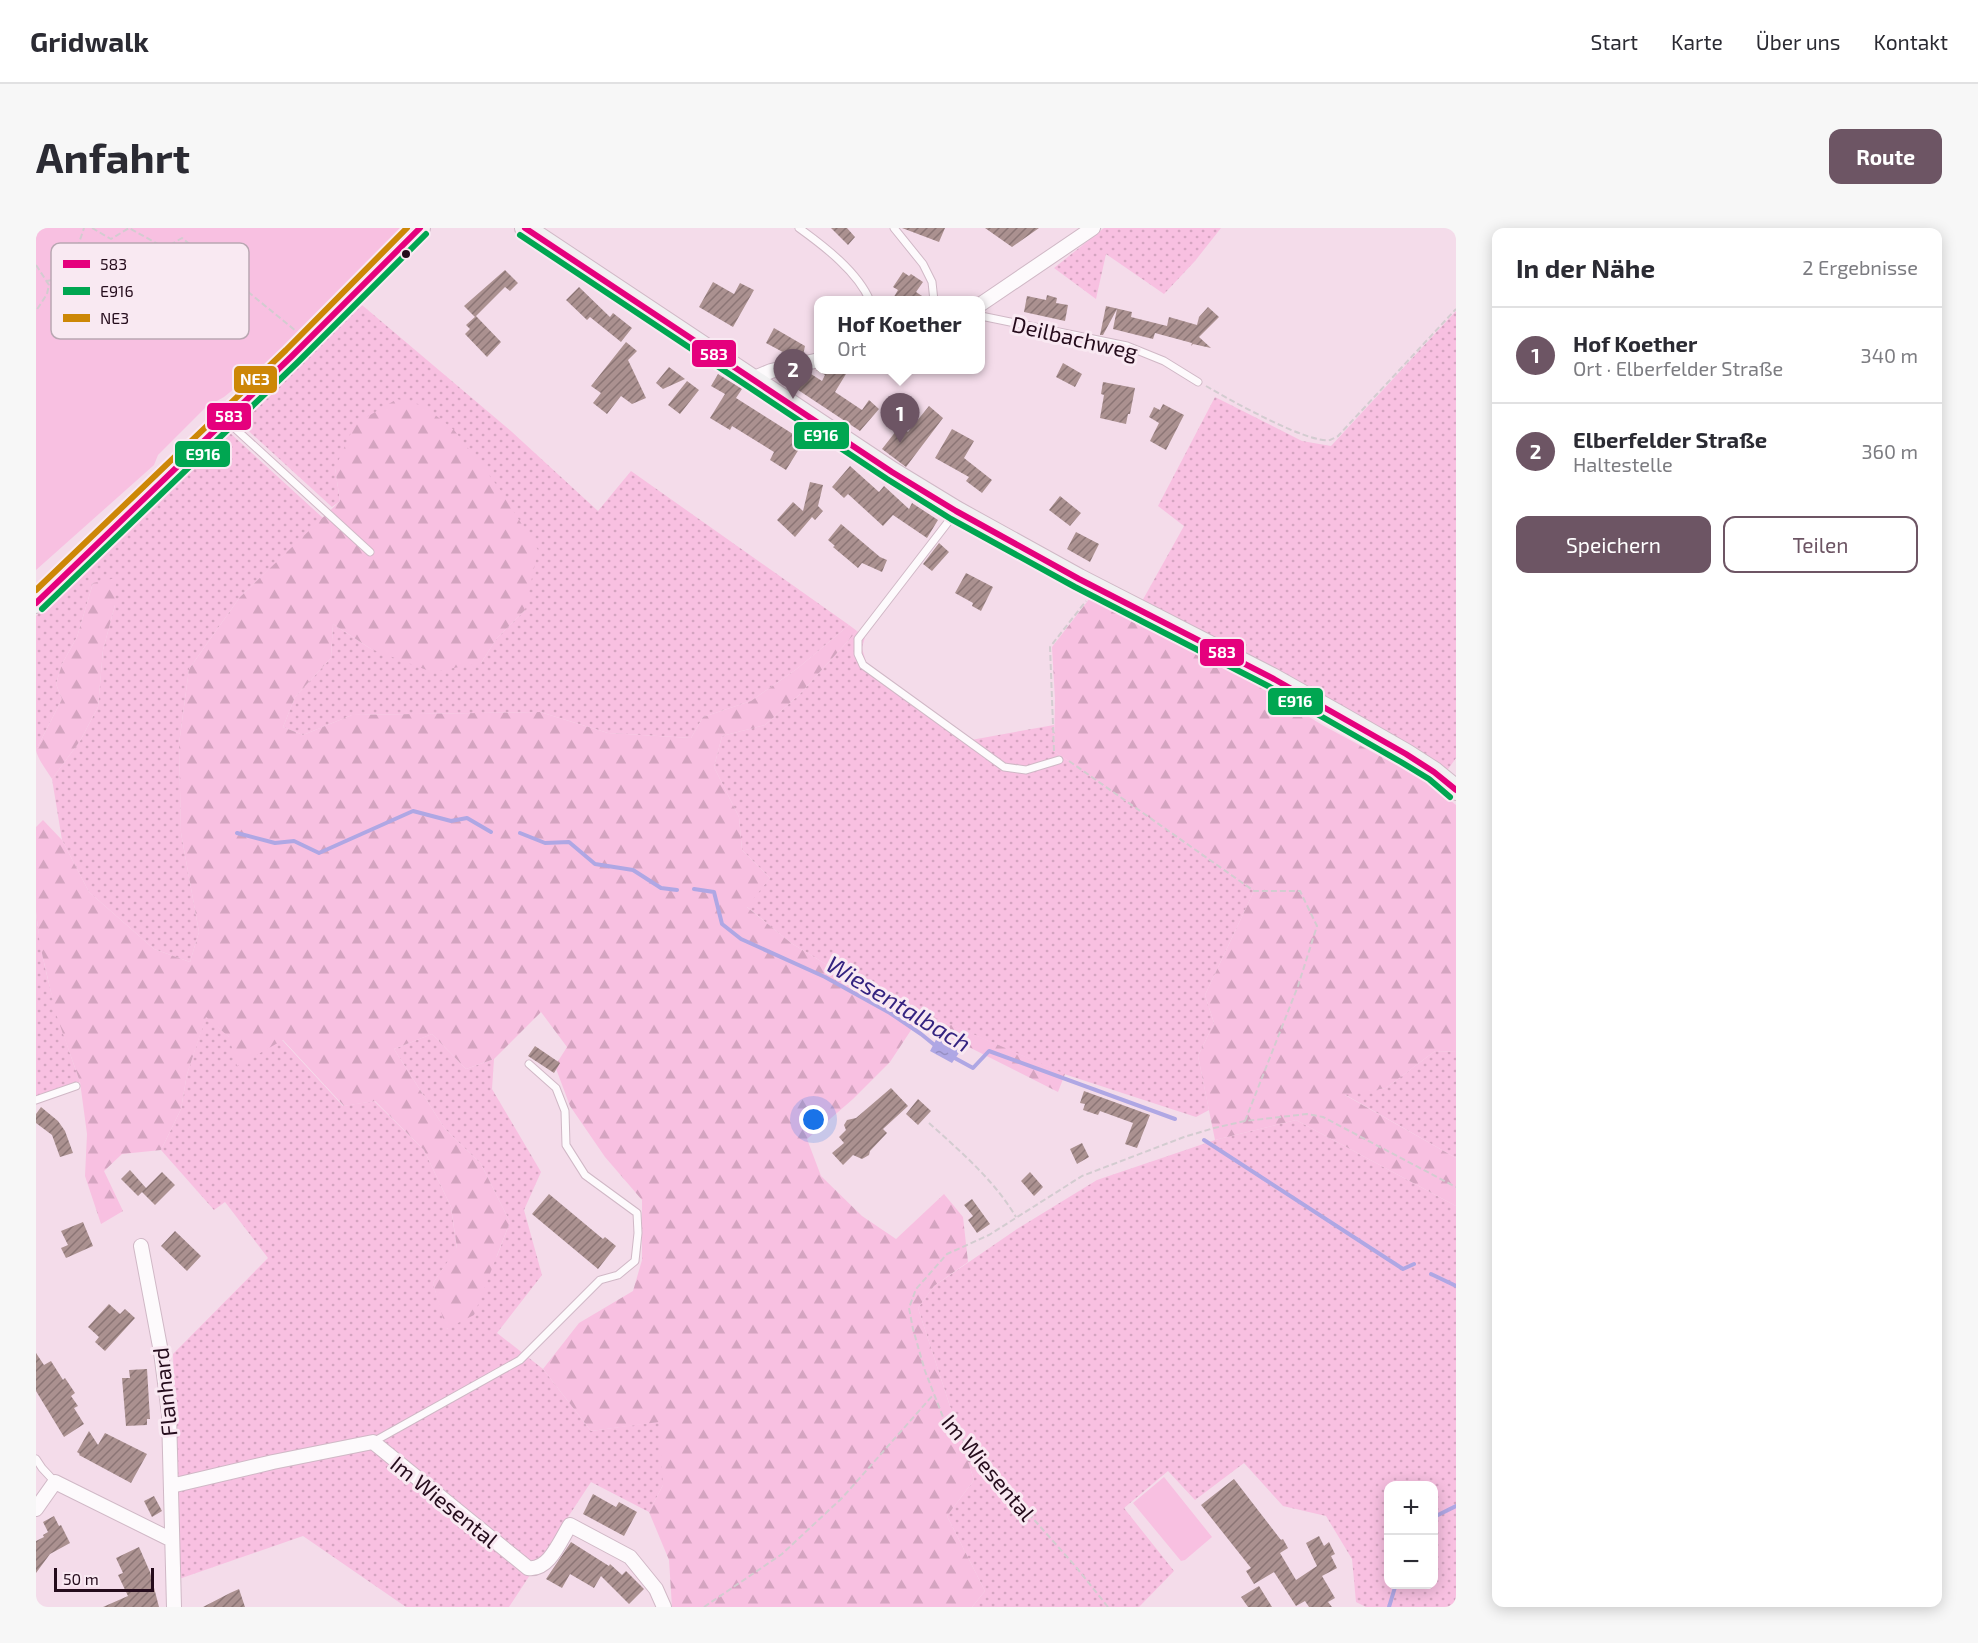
<!DOCTYPE html>
<html lang="de">
<head>
<meta charset="utf-8">
<style>
	:root { --surface:#fff; --page:#f7f7f7; --text:#2b2b33; --muted:#7c7c81; --line:#e1e1e2; --accent:#6d5564 }
	body { margin:0; font-family:"Exo 2",sans-serif; background:var(--page); color:var(--text) }
	.controls { position:absolute; right:18px; bottom:18px; display:grid; overflow:hidden; border-radius:12px; box-shadow:0 3px 15px #0003 }
	.controls button { width:54px; height:54px; display:grid; place-items:center; padding:0; border:0; border-bottom:2px solid var(--line); background:var(--surface); color:var(--text); font:30px sans-serif }
	.scale { position:absolute; left:18px; bottom:15px; width:100px; box-sizing:border-box; padding-left:6px; border:3px solid #250c1c; border-top:0; font-size:16px; line-height:21px; white-space:nowrap; color:#250c1c; -webkit-text-stroke:4px #f9e9f2; paint-order:stroke }
	.you { position:absolute; left:778px; top:892px; width:21px; height:21px; margin:-15px; border:4px solid #fff; border-radius:50%; background:#1a73e8; box-shadow:0 0 0 9px #1a73e833 }
	.badge { display:grid; place-items:center; width:39px; height:39px; border-radius:50%; background:var(--accent); color:#fff; font-size:20px; font-weight:700 }
	.pin { position:absolute; translate:-50% -50px; filter:drop-shadow(0 2px 3px #0008) }
	.pin::after { content:''; position:absolute; top:32px; width:21px; height:18px; background:inherit; clip-path:polygon(0 0,100% 0,50% 100%) }
	.popup { position:absolute; left:778px; top:68px; width:171px; height:78px; box-sizing:border-box; display:grid; place-content:center; border-radius:12px; background:var(--surface); filter:drop-shadow(0 2px 4px #0005); font-size:20px; white-space:nowrap; color:var(--muted) }
	.popup b { font-size:22px; color:var(--text) }
	.popup::after { content:''; position:absolute; left:50%; top:100%; margin-left:-12px; border:12px solid transparent; border-top-color:var(--surface) }
	.list { margin:0; padding:0; list-style:none }
	h2 { display:flex; justify-content:space-between; align-items:center; height:78px; margin:0; padding:0 24px; font-size:26px }
	h2 small { font-size:20px; font-weight:400; color:var(--muted) }
	.list li { display:grid; grid-template-columns:39px 1fr auto; gap:18px; align-items:center; box-sizing:border-box; height:96px; padding:0 24px; border-top:2px solid var(--line) }
	.list b { display:block; font-size:22px; white-space:nowrap }
	.list p { margin:0; font-size:20px; white-space:nowrap; color:var(--muted) }
	.list em { font-size:20px; font-style:normal; color:var(--muted) }
	.actions { display:flex; gap:12px; padding:18px 24px }
	.actions a { flex:1; padding:14px 0; border:2px solid var(--accent); border-radius:12px; text-align:center; font-size:21px; color:var(--accent) }
	.actions .main { background:var(--accent); color:#fff }
	.map { position:relative; flex:none; width:1420px; height:1379px; overflow:hidden; border-radius:12px }
	header { display:flex; align-items:center; gap:36px; box-sizing:border-box; height:84px; padding:0 30px; background:var(--surface); border-bottom:2px solid var(--line) }
	header strong { font-size:28px }
	nav { display:flex; gap:33px; margin-inline-start:auto; font-size:21px }
	.intro { display:flex; align-items:center; justify-content:space-between; box-sizing:border-box; height:144px; padding:0 36px }
	h1 { margin:0; font-size:42px }
	.button { padding:15px 27px; border-radius:12px; background:var(--accent); color:#fff; font-size:21px; font-weight:700 }
	main { display:flex; gap:36px; padding:0 36px }
	aside { flex:1; background:var(--surface); border-radius:12px; box-shadow:0 3px 15px #0003 }
	.map>svg:first-child { display:block }
</style>
</head>
<body>
<header>
<strong>Gridwalk</strong>
<nav><a>Start</a><a>Karte</a><a>Über uns</a><a>Kontakt</a></nav>
</header>
<div class="intro"><h1>Anfahrt</h1><a class="button">Route</a></div>
<main>
<div class="map">
<svg width="1420" height="1379" viewBox="0 0 1420 1379">
	<defs>
		<pattern id="grass-dots" width="8" height="8" patternUnits="userSpaceOnUse" patternTransform="scale(1.5)"><rect width="8" height="8" fill="#f8c0e1"/><path d="M2 2h.1M6 6h.1" fill="none" stroke="#d4a4c0" stroke-width="1.8" stroke-linecap="round"/></pattern>
		<pattern id="forest-firs" width="22" height="20" patternUnits="userSpaceOnUse" patternTransform="scale(1.5)"><rect width="22" height="20" fill="#f8c0e1"/><path d="M5 1l3.5 6h-7zM16 11l3.5 6h-7z" fill="#d4a4c0"/></pattern>
		<pattern id="water-ripples" width="26" height="14" patternUnits="userSpaceOnUse" patternTransform="scale(1.5)"><rect width="26" height="14" fill="#afa7e4"/><path d="M2 4q2-2 4 0t4 0M15 11q2-2 4 0t4 0" fill="none" stroke="#968fc3"/></pattern>
		<pattern id="building-hatch" width="6" height="6" patternUnits="userSpaceOnUse" patternTransform="scale(1.5)"><rect width="6" height="6" fill="#ab9190"/><path d="M-1 1l2-2M0 6l6-6M5 7l2-2" fill="none" stroke="#8b7575"/></pattern>
	</defs>
	<rect width="100%" height="100%" fill="#f4dcea"/>
	<path fill="url(#grass-dots)" fill-rule="evenodd" d="M1068,0h117l-26,33 -31,33 -58,-40 -10,45 -42,-31z
		M326,77l150,127 86,79 33,-40 218,154 -51,43 -47,33 -48,16 -12,21 -83,-5 -68,-21 -188,3 -49,20 -20,-8 12,-30 36,-39 2,-34 38,25 110,14 16,-25 28,-28 -190,-142 5,33 -8,6 -91,-83z
		M1420,83v447l-10,14 -305,-169 43,-77 -26,-20 57,-109 87,44 29,5z
		M194,205l93,85 -83,79 -51,72 -10,75 2,89 18,99 -9,30 -36,-13 -65,-57 -27,-52 -10,-61 28,-38 18,-34 5,-57 12,-45 -22,-22 -16,54 -15,27 -6,20 6,15 -26,51v-134z
		M821,403l8,6 -3,11 4,14 105,78 83,-15v26l200,140 -49,104 9,28 -16,33 11,54 -13,7 -132,-43 -204,-89 -69,-42 -45,-37 24,-28 -28,-28 -3,-33 -25,-50 8,-31 43,-11 34,-30z
		M0,684c6,59 24,114 44,170l-44,16z
		M170,788l23,21 53,3 61,66 31,-5 50,49 27,57 6,42 -24,34 14,46 50,-73 13,-34 -29,-58 -36,-35 -51,-80 38,-15 34,35 28,-10 -2,30 49,83 -17,38 18,65 -45,58 46,36 48,62 72,-10v64l-14,27 -58,-30 -82,125h-103l-103,-71 -124,43 -6,-225 95,-96 -43,-56 -11,8 -53,-60 20,-41 6,-35z
		M1399,823l21,1v106l-112,-64 42,-6z
		M1260,892l160,86v401h-90l-10,-5 -4,-43 -26,-43 -43,-10 -39,-43 -49,37 -27,-29 -44,37 50,63 -35,36h-167l13,-16 -38,-75 27,-36 -56,-172 16,-22 83,-57 80,-49 118,-40zM1352,1258h46v98h-46z"/>
	<path fill="url(#forest-firs)" d="M361,171l27,7 30,24 45,58 39,62 -13,60 -28,28 -16,25 -49,9 -61,-23 -38,-25 -2,34 -36,39 -12,30 20,8 49,-20 188,-3 68,21 83,5 12,-21 48,-16 47,-33 51,-43 8,6 -58,64 -34,30 -43,11 -8,31 25,50 3,33 28,28 -23,29 44,36 69,42 205,89 -7,18 -141,-71 -27,41 -37,37 -46,40 14,37 41,40 34,23 48,-45 19,23 5,45 -34,24 -16,22 56,172 -27,36 38,75 -13,16h-300l-3,-47 -20,-48 14,-27 -4,-63 -68,9 -48,-62 36,-46 54,-32 9,-31v-60l-37,-43 -35,-51 -15,-40 12,-19 -26,-35 -47,47 -28,10 -34,-35 -38,15 51,80 36,35 29,58 -36,93 -28,14 -13,-46 24,-35 -6,-41 -27,-57 -49,-49 -31,5 -61,-66 -46,26 -8,-29 -23,-20 -19,57 -6,35 -20,41 -39,4 -18,17 19,40 -22,13 -16,-48 2,-42 -7,-52 -24,-68 -16,-69 -4,-33v-85l7,-7 19,20 27,52 65,57 36,13 9,-30 -18,-99 -2,-89 10,-75 51,-72 100,-96 -5,-33 20,-44z
		M80,350l-1,27 -12,45 -5,57 -18,34 -28,38c-5,-8 -15,-21 -16,-29l26,-51 -6,-15 6,-20 15,-27 16,-54z
		M1054,370l128,64 106,64 102,55 30,24v247l-21,-1 -49,37 -41,7 111,63v48l-160,-86 -81,20 -17,-84 16,-33 -9,-28 49,-104 -200,-140 1,-52 -3,-52z"/>
	<path fill="#f8c0e1" d="M0,0h369l-122,121 -59,48 -18,10 -48,48 -4,10 -118,105z
		M1128,1249l48,60 -27,23 -4,1 -48,-58z"/>
	<path fill="url(#water-ripples)" d="M902,808l23,14 -9,13 -22,-12z"/>
	<g fill="none" stroke-linecap="round" stroke-linejoin="round">
		<path stroke="#afa7e4" stroke-width="4" d="M201,605l38,10 19,-2 25,12 94,-42 38,10 16,-3 24,14
			M484,605l25,10 24,-1 26,22 38,6 28,18 16,2
			M658,661l20,3 8,32 19,15 84,38 65,36 31,21 16,13
			M915,828l22,12 16,-17 186,68
			M1168,912l199,129 11,-5
			M1395,1046l25,12
			M1398,1289l22,-11
			M1353,1379l7,-23"/>
	</g>
	<path fill="url(#building-hatch)" d="M795,0h16l8,9 -7,8z
		M866,0h43l-6,14z
		M949,0h54l-27,19z
		M469,42l13,13 -8,8 -5,-4 -30,30 -11,-11z
		M867,44l6,4 2,-2 12,8 -7,10 12,8h-36l6,-10 -5,-3z
		M677,54l21,12 6,-11 14,7 -21,37 -34,-20z
		M543,59l31,30 3,-4 19,15 -11,14 -31,-25 -3,3 -21,-20z
		M1011,67l10,3 -1,5 12,2 -3,16 -41,-9 3,-16 19,4z
		M1070,78l26,6 -1,5 36,9 2,-9 28,8 2,-8 9,-10 11,10 -20,20 12,11 -18,-4 -2,2 1,-3 -37,-10 -2,6 -40,-10 4,-20 -14,26h-3z
		M440,88l25,26 -14,15 -22,-23 5,-5 -4,-4z
		M738,100l31,18 -2,9 -11,2 -26,-14z
		M590,114l11,9 -9,9 18,38 -14,6 -11,-8 -14,18 -14,-11 8,-10 -10,-7z
		M1027,135l19,11 -7,13 -19,-10z
		M633,139l16,12 -22,10 -7,-6z
		M813,141l-14,23 27,18 7,-10 10,9 -19,22 -80,-53 19,-4h12l11,7 3,-6 -9,-5z
		M682,146l24,15 -6,9 68,43 -18,29 -16,-10 4,-8 -42,-26 -2,4 -20,-12 15,-24 -14,-8z
		M651,153l12,9 -19,24 -12,-9z
		M1067,154l32,6 -5,26h-2l-2,10 -26,-6 4,-23 -3,-1z
		M1127,176l21,11 -18,35 -16,-9 9,-18 -10,-6 5,-10 6,3z
		M893,178l14,12 -37,49 -24,-18 18,-23 8,6z
		M916,201l22,12 -10,17 28,22 -10,13 -16,-12 3,-4 -34,-19z
		M814,238l29,26 5,-6 25,23 3,-6 26,17 -11,18 -34,-23 -10,11 -35,-32 -4,4 -12,-11z
		M774,254l13,3 -5,21 5,5 -8,9 -3,-3 -17,20 -18,-17 16,-18 10,9z
		M1024,268l21,17 -11,13 -21,-16z
		M805,296l39,33 7,3 -5,12 -20,-9 -4,5 -25,-21 2,-1 -7,-6z
		M1040,304l23,12 -9,18 -23,-13z
		M903,315l10,9 -17,19 -9,-7z
		M930,345l27,14 -12,24 -9,-5 1,-3 -18,-10z
		M499,818l25,17 -6,10 -26,-17z
		M855,860l17,18 -25,23 4,4 -17,18 -1,4 -7,4 -9,-4 -10,10 -11,-12 12,-10 -5,-6 7,-7 -2,-5 3,-5 9,-2z
		M1048,863l66,24 -13,33 -12,-4 8,-21 -33,-12 -2,4 -15,-5 2,-6 -5,-1z
		M882,871l13,12 -13,14 -12,-11z
		M5,879l17,14 7,10 8,22 -13,4 -8,-22 -16,-12v-9z
		M1046,915l7,14 -12,7 -7,-15z
		M94,942l16,18 16,-16 13,13 -20,20 -13,-13 -4,4 -17,-17z
		M994,944l13,15 -9,9 -13,-15z
		M513,966l54,45 2,-2 11,9 -18,23 -66,-55z
		M936,971l18,25 -13,9 -9,-13 5,-4 -9,-11z
		M47,994l10,24 -27,12 -5,-10 7,-3 -7,-14z
		M139,1003l26,25 -14,15 -26,-25z
		M73,1076l11,10 5,-5 10,9 -30,33 -10,-9 4,-5 -11,-10z
		M0,1125l8,12 7,-4 12,19 2,-2 10,15 -4,3 7,10 -4,2 10,16 -20,13 -28,-46z
		M111,1141l3,50h-3v6l-21,1 -4,-48h8l-1,-8z
		M53,1203l9,14 7,-12 42,21 -16,29 -52,-28 1,-1 -3,-2z
		M1198,1251l47,61 2,-1 5,9 -8,5 16,27 21,-14 -11,-23 13,-7 5,10 5,-4 6,12 -4,2 6,12 -15,8 13,22 -7,4 4,5h-23l-4,-6 -9,5 -22,-34 -20,12 -8,-13 5,-3 -50,-63z
		M557,1266l23,13 3,-5 18,10 -13,24 -41,-22z
		M118,1268l8,15 -10,6 -8,-16z
		M18,1288l5,10 2,-1 9,18 -20,11 -14,19v-32l8,-4 -1,-2 5,-3 -5,-10z
		M535,1314l38,24 1,-2 12,11 4,-4 18,18 -15,15 -28,-28 -7,12 -24,-14 -8,14 -16,-9z
		M103,1319l11,25 9,35h-56l25,-11 -10,-21 5,-2 -7,-15z
		M1223,1358l13,21h-24l-7,-10z
		M203,1361l6,18h-42l27,-14z"/>
	<g fill="none" stroke-linecap="round" stroke-linejoin="round">
		<defs>
			<path id="lane" d="M763,0c25,18 59,44 71,73
				M858,0l29,36 9,18 2,19
				M945,88l146,30 37,15 34,21
				M192,194l142,130
				M919,285l-97,126v15l5,11 141,102 22,3 33,-10
				M0,872l40,-14
				M337,1214l147,-82 80,-80 18,-5 17,-14 3,-28 -1,-20 -52,-38 -19,-30 -1,-34 -9,-23 -27,-24
				M0,1231l6,9 13,14"/>
			<path id="street" d="M945,76l112,-76
				M716,151l19,-8 48,-11
				M105,1018l20,106 8,62 5,193
				M135,1258l102,-24 100,-20 155,126c21,3 32,-27 42,-43l60,32 26,32 8,18
				M0,1281l19,-27 117,58"/>
			<path id="secondary" d="M489,0l367,244 64,39 123,68 195,100 64,36 68,39 28,18 22,18
				M0,375l256,-247 128,-128"/>
		</defs>
		<use href="#lane" stroke="#d0b8c6" stroke-width="9"/>
		<use href="#street" stroke="#d0b8c6" stroke-width="16"/>
		<use href="#secondary" stroke="#d0b8c6" stroke-width="22"/>
		<path stroke="#d3ccd0" stroke-width="2" stroke-dasharray="6 3" stroke-linecap="butt" d="M56,0l19,11 18,-11 36,20 17,-10 114,93
			M0,37l13,20 -2,9 -11,17
			M11,53l26,-6 6,-32 5,-15
			M1170,158c22,13 102,58 124,54 2,-1 7,-3 8,-4l118,-127
			M1018,523l-4,-104 36,-46
			M1033,533l185,130h46l17,35 -19,60 -53,135
			M893,895c32,29 65,57 87,94
			M668,1379l78,-53 60,-56 92,-104
			M1072,1379l-32,-40 -133,-150 -18,-46 -12,-42 -4,-21 7,-19 31,-35 42,-19 93,-59 102,-39 30,-9 31,-7 62,-7 16,3 133,70"/>
		<use href="#lane" stroke="#fdfafc" stroke-width="7"/>
		<use href="#street" stroke="#fdfafc" stroke-width="14"/>
		<use href="#secondary" stroke="#f1f1f2" stroke-width="20"/>
		<defs>
			<path id="bus-1" d="M489,0l367,244 64,39 123,68 195,100 132,75 28,18 22,18
				M0,375l256,-247 128,-128"/>
			<path id="bus-2" d="M484,7l367,244 64,40 124,68 195,100 131,75 28,17 21,18
				M6,381l256,-247 128,-128"/>
			<path id="bus-3" d="M0,362l250,-240 121,-122"/>
		</defs>
		<use href="#bus-1" stroke="#f9e9f2" stroke-width="10"/>
		<use href="#bus-2" stroke="#f9e9f2" stroke-width="10"/>
		<use href="#bus-3" stroke="#f9e9f2" stroke-width="10"/>
		<use href="#bus-1" stroke="#e5007d" stroke-width="6"/>
		<use href="#bus-2" stroke="#00a651" stroke-width="6"/>
		<use href="#bus-3" stroke="#cd8706" stroke-width="6"/>
	</g>
	<circle fill="#250c1c" stroke="#f9e9f2" stroke-width="2" cx="370" cy="26" r="5"/>
	<g text-anchor="middle" dominant-baseline="central" stroke-width="6" stroke-linejoin="round" paint-order="stroke">
		<g font-size="22" fill="#250c1c" stroke="#f9e9f2">
			<text transform="translate(1039 109) rotate(13)">Deilbachweg</text>
			<text transform="translate(128 1164) rotate(-96)">Flanhard</text>
			<text transform="translate(953 1239) rotate(50)">Im Wiesental</text>
			<text transform="translate(409 1273) rotate(39)">Im Wiesental</text>
		</g>
		<g font-size="24" font-style="italic" fill="#342380" stroke="#f9e9f2">
			<text transform="translate(863 775) rotate(31)">Wiesentalbach</text>
		</g>
	</g>
	<rect x="15" y="15" width="198" height="96" rx="9" fill="#f9e9f2" stroke="#b9a7b2" stroke-width="1.5"/>
	<rect x="27" y="32" width="27" height="8" fill="#e5007d"/>
	<rect x="27" y="59" width="27" height="8" fill="#00a651"/>
	<rect x="27" y="86" width="27" height="8" fill="#cd8706"/>
	<g font-size="16" fill="#250c1c">
		<text x="64" y="42">583</text>
		<text x="64" y="69">E916</text>
		<text x="64" y="96">NE3</text>
	</g>
	<g stroke="#f9e9f2" stroke-width="2">
		<rect x="655" y="111" width="46" height="29" rx="6" fill="#e5007d"/>
		<rect x="197" y="137" width="45" height="29" rx="6" fill="#cd8706"/>
		<rect x="170" y="174" width="46" height="29" rx="6" fill="#e5007d"/>
		<rect x="757" y="193" width="57" height="29" rx="6" fill="#00a651"/>
		<rect x="138" y="212" width="57" height="28" rx="6" fill="#00a651"/>
		<rect x="1163" y="410" width="46" height="29" rx="6" fill="#e5007d"/>
		<rect x="1231" y="459" width="57" height="29" rx="6" fill="#00a651"/>
	</g>
	<g font-size="16" text-anchor="middle" font-weight="bold" fill="#fff">
		<text x="678" y="132">583</text>
		<text x="219" y="157">NE3</text>
		<text x="193" y="194">583</text>
		<text x="785" y="213">E916</text>
		<text x="167" y="232">E916</text>
		<text x="1186" y="430">583</text>
		<text x="1259" y="479">E916</text>
	</g>
</svg>
<div class="controls">
<button>+</button>
<button>−</button>
</div>
<div class="scale">50 m</div>
<div class="you"></div>
<div class="pin badge" style="left:864px;top:215px">1</div>
<div class="popup"><b>Hof Koether</b>Ort</div>
<div class="pin badge" style="left:757px;top:171px">2</div>
</div>
<aside>
<h2>In der Nähe<small>2 Ergebnisse</small></h2>
<ul class="list">
<li><span class="badge">1</span><div><b>Hof Koether</b><p>Ort · Elberfelder Straße</p></div><em>340 m</em></li>
<li><span class="badge">2</span><div><b>Elberfelder Straße</b><p>Haltestelle</p></div><em>360 m</em></li>
</ul>
<div class="actions"><a class="main">Speichern</a><a>Teilen</a></div>
</aside>
</main>
</body>
</html>
